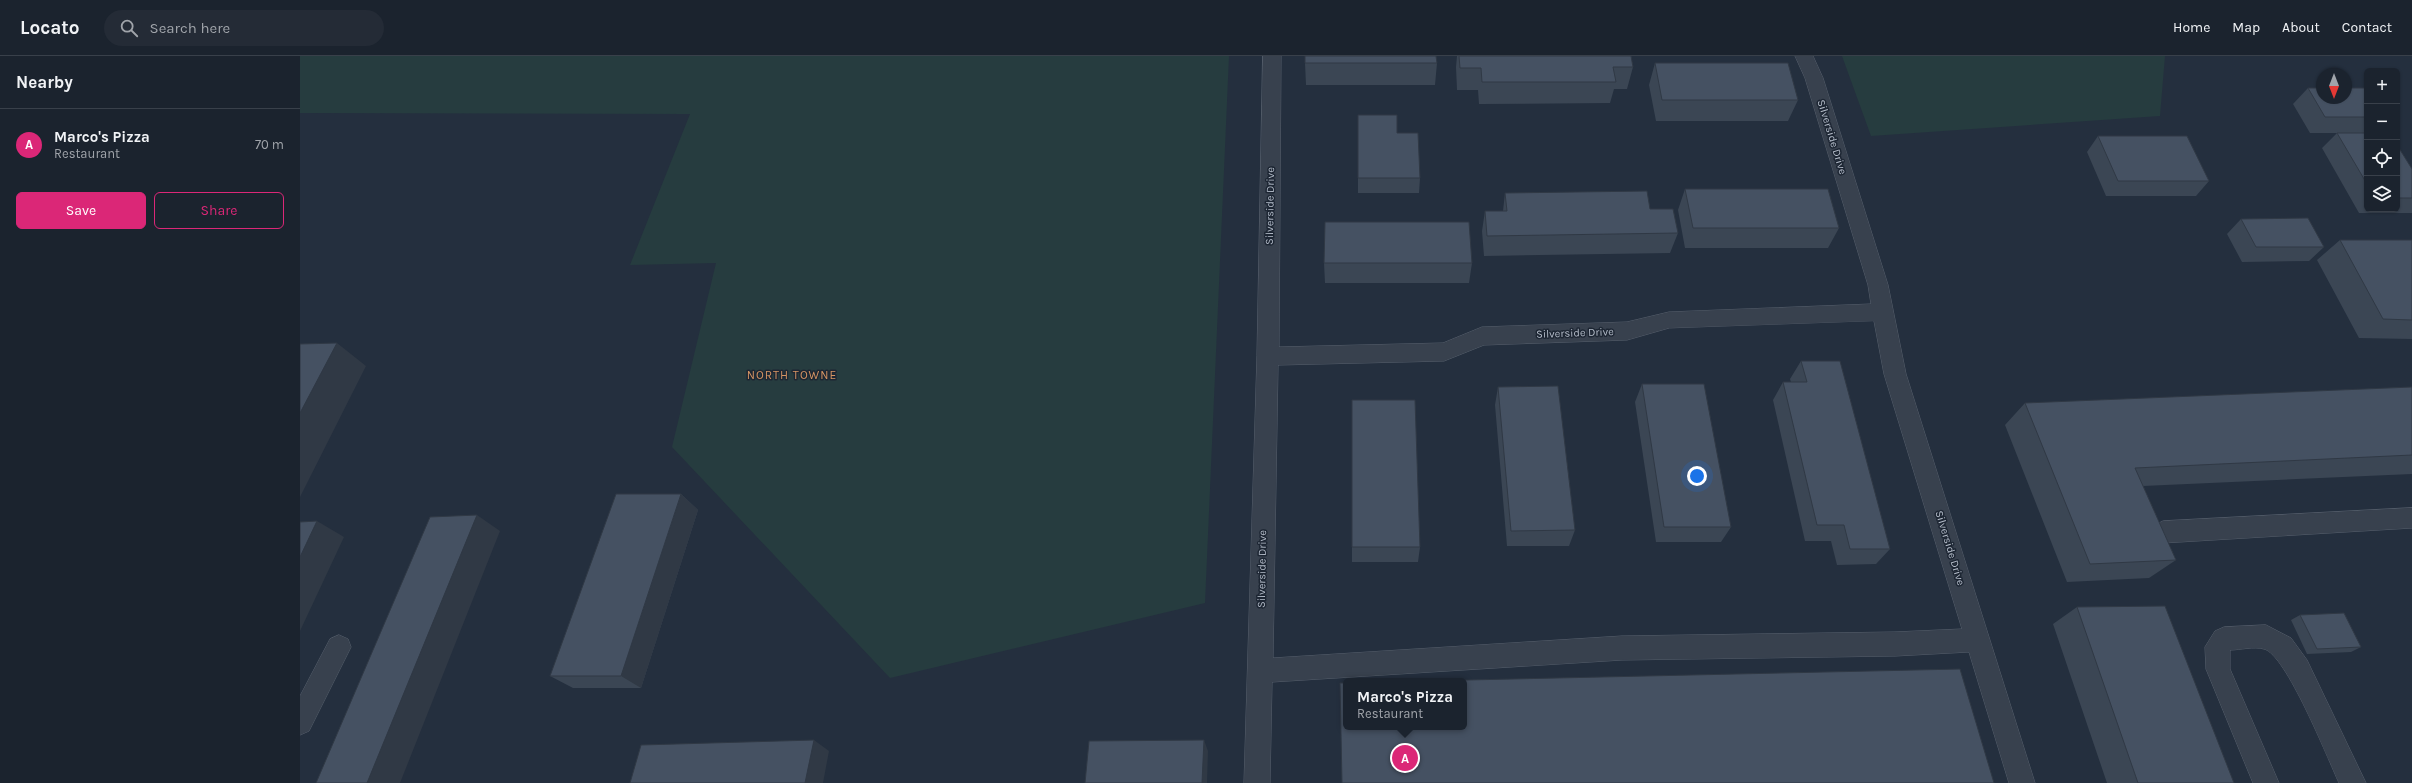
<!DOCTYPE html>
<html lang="en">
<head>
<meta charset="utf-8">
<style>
	:root { --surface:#1b232e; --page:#242b36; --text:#f1f3f6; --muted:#a0a4aa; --line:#39404a; --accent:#db2777 }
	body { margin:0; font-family:Karla,sans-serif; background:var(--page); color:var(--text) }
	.controls { position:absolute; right:12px; top:12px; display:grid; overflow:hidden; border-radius:6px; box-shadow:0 1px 3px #0004 }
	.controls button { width:36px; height:36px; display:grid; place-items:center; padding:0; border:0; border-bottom:1px solid var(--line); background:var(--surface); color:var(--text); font:20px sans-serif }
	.compass { position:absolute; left:2016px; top:12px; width:36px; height:36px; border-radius:50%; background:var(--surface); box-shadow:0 1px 3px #0004; rotate:180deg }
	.you { position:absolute; left:1397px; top:420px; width:14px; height:14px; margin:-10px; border:3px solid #fff; border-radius:50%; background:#1a73e8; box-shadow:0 0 0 6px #1a73e833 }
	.badge { display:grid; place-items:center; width:26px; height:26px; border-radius:50%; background:var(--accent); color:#fff; font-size:13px; font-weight:700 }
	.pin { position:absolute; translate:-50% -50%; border:2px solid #fff; box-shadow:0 1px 4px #0006 }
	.popup { position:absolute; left:1043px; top:622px; width:124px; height:52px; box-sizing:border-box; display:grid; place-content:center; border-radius:6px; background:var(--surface); filter:drop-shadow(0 1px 3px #0005); font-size:13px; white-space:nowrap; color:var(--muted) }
	.popup b { font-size:15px; color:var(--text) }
	.popup::after { content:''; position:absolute; left:50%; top:100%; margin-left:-8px; border:8px solid transparent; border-top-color:var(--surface) }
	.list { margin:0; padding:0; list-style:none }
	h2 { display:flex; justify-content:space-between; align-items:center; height:52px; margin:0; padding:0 16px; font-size:17px }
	h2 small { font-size:13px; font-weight:400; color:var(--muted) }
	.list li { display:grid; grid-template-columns:26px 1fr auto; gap:12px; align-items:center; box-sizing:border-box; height:72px; padding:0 16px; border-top:1px solid var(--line) }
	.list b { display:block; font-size:15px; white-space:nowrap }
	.list p { margin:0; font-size:13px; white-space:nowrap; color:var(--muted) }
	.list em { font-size:13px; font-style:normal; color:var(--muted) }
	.actions { display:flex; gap:8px; padding:12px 16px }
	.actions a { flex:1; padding:9px 0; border:1px solid var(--accent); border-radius:6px; text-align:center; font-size:14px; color:var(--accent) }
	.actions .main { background:var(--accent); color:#fff }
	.icon { flex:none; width:22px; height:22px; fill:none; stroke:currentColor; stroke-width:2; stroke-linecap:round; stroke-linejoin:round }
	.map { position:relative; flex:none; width:2112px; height:727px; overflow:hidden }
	header { display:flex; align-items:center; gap:24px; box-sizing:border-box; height:56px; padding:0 20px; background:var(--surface); border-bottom:1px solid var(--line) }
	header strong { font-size:19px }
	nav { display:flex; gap:22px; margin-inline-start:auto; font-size:14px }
	.search { width:280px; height:36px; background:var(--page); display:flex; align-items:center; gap:10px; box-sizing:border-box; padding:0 14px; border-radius:22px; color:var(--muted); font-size:15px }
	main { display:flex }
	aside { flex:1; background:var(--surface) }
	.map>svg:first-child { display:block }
</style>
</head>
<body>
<header>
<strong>Locato</strong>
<div class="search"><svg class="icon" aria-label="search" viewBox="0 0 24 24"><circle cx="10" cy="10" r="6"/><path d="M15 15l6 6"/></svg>Search here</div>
<nav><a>Home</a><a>Map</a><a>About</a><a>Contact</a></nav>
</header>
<main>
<aside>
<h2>Nearby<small></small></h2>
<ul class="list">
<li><span class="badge">A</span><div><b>Marco's Pizza</b><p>Restaurant</p></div><em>70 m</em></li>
</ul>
<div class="actions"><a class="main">Save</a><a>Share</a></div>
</aside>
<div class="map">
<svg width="2112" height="727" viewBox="0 0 2112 727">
	<rect width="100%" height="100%" fill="#242f3e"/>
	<path fill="#263c3f" d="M0,0h929l-24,547 -315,75 -218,-231 44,-184 -86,2 60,-151 -390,-1z
		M1542,0h323l-5,60 -289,20z"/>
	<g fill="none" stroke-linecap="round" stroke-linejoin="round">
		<defs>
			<path id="minor" d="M963,0h18l-2,291 164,-4 39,-16 145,-5 42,-10 202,-8 -3,-19 -63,-207 -10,-22h18l10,22 65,207 18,89 129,409h-26l-40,-131 -74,4 -273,4 -350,22 -2,101h-26l13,-427zM1574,265l10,53 78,255 -67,3 -273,4 -349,22 5,-293 166,-4 40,-16 143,-5 42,-12z
				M2112,452v20l-249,15 -8,-4 -4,-7 4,-7 8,-4z
				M1966,569l25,13 16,22 59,123h-27c-11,-24 -53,-129 -75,-134 -10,-3 -24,1 -34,1v19l49,114h-26l-47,-114 -1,-22 10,-16 9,-4z
				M39,579l9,4 3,8 -42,84 -9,4v-39l30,-57z"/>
		</defs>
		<use href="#minor" stroke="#565f6c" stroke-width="1"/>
		<use href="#minor" fill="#38414e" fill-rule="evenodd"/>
	</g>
	<path fill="#3b4654" d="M1157,0h174l2,11 -6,22h-13l-4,14 -131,1 -1,-14h-21l-1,-23z
		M1005,7h132l-2,22h-129z
		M1355,7l143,37 -10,21h-132l-7,-36z
		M2008,32h59v121h30v-64l15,24v44h-53l-37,-65 15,-15h-27l-17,-29z
		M1058,59l39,18 23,45 -1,15h-61z
		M1798,80l111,45 -13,15h-90l-19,-44z
		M1385,133l154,39 -11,20h-143l-7,-38z
		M1205,137l145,16 28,24 -8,20 -186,3 -2,-25 3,-20h18z
		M1941,163l83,28 -15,14 -67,1 -15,-28z
		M2040,184h72v99l-53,-1 -42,-78z
		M1024,207h148l-3,20h-144z
		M1501,305l89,188 -14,15 -39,1 -6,-24h-26l-32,-141 10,-18h8l-1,-3z
		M1342,328l89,143 -10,15h-65l-21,-140z
		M1198,331l77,143 -6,16h-62l-12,-141z
		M2112,331v87l-269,12 33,74 -27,18 -82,4 -62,-157 20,-22z
		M1052,344l68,147 -2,15h-66z
		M381,438l17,16 -57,178h-68l-23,-12z
		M1777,551l157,176h-127l-54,-159z
		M2000,559l61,32 -10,5 -44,2 -16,-34z"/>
	<path fill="#303945" d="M37,287l29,23 -66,131v-84z
		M381,438l17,16 -57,178 -20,-12z
		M177,459l23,16 -100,252h-33z
		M17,465l27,16 -44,94v-74z
		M514,684l15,11 -6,32h-18z
		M904,684l4,11 -1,32h-5z"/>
	<path fill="#455162" stroke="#303945" d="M1005,0h131l1,7h-132z
		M1159,0h172l2,11h-20l3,15h-134l-1,-14h-21z
		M1355,7h133l10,37h-136z
		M2008,32h14v10h24v-10h21v29h-42z
		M1058,59h39v18h21l2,45h-62z
		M2037,77h30v51z
		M1798,80h89l22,45h-91z
		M2097,89l15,24v29h-15z
		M1385,133h143l11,39h-146z
		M1347,135l3,18h23l5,24 -191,3 -2,-25h22l-2,-18z
		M2008,162l16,29h-68l-15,-28z
		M1025,166h144l3,41h-148z
		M2040,184h72v80l-29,-1z
		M37,287l-37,70v-69z
		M1501,305h39l50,188h-40l-6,-24h-27l-34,-143h24z
		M1342,328h62l27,143h-67z
		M1258,330l17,144 -64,1 -13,-144z
		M2112,331v68l-277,13 41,92 -86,4 -65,-161z
		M1052,344h63l5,147h-68z
		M316,438h65l-60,182h-71z
		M177,459l-110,268h-51l114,-266z
		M17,465l-17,36v-35z
		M1865,550l69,177h-96l-61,-176z
		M2044,557l17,34 -44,2 -17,-34z
		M1660,613l34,114h-652l-2,-100h6v44h118v-46h-42z
		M514,684l-9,43h-175l11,-38z
		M904,684l-2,43h-117l4,-42z"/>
	<g text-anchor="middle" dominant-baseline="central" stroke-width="3" stroke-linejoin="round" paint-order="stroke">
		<g font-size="11" fill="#b4bcc9" stroke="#1d2633">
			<text transform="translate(1532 81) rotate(73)">Silverside Drive</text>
			<text transform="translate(970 150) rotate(-89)">Silverside Drive</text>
			<text transform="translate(1275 277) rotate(-2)">Silverside Drive</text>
			<text transform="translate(1650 492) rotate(73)">Silverside Drive</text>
			<text transform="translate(962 513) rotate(-89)">Silverside Drive</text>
		</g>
		<g font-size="12" letter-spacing="1" fill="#d59563" stroke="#1d2633">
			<text x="492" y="319">NORTH TOWNE</text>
		</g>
	</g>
</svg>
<div class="controls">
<button>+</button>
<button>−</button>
<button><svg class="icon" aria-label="locate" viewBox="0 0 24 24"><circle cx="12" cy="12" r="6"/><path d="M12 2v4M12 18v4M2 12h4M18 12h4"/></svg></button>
<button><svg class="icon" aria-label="layers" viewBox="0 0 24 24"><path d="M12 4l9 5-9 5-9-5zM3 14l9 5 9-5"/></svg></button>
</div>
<svg class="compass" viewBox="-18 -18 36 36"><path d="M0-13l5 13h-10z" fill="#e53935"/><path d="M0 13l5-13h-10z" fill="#a0a4aa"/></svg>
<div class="you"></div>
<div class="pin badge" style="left:1105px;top:702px">A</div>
<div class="popup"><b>Marco's Pizza</b>Restaurant</div>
</div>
</main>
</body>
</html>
